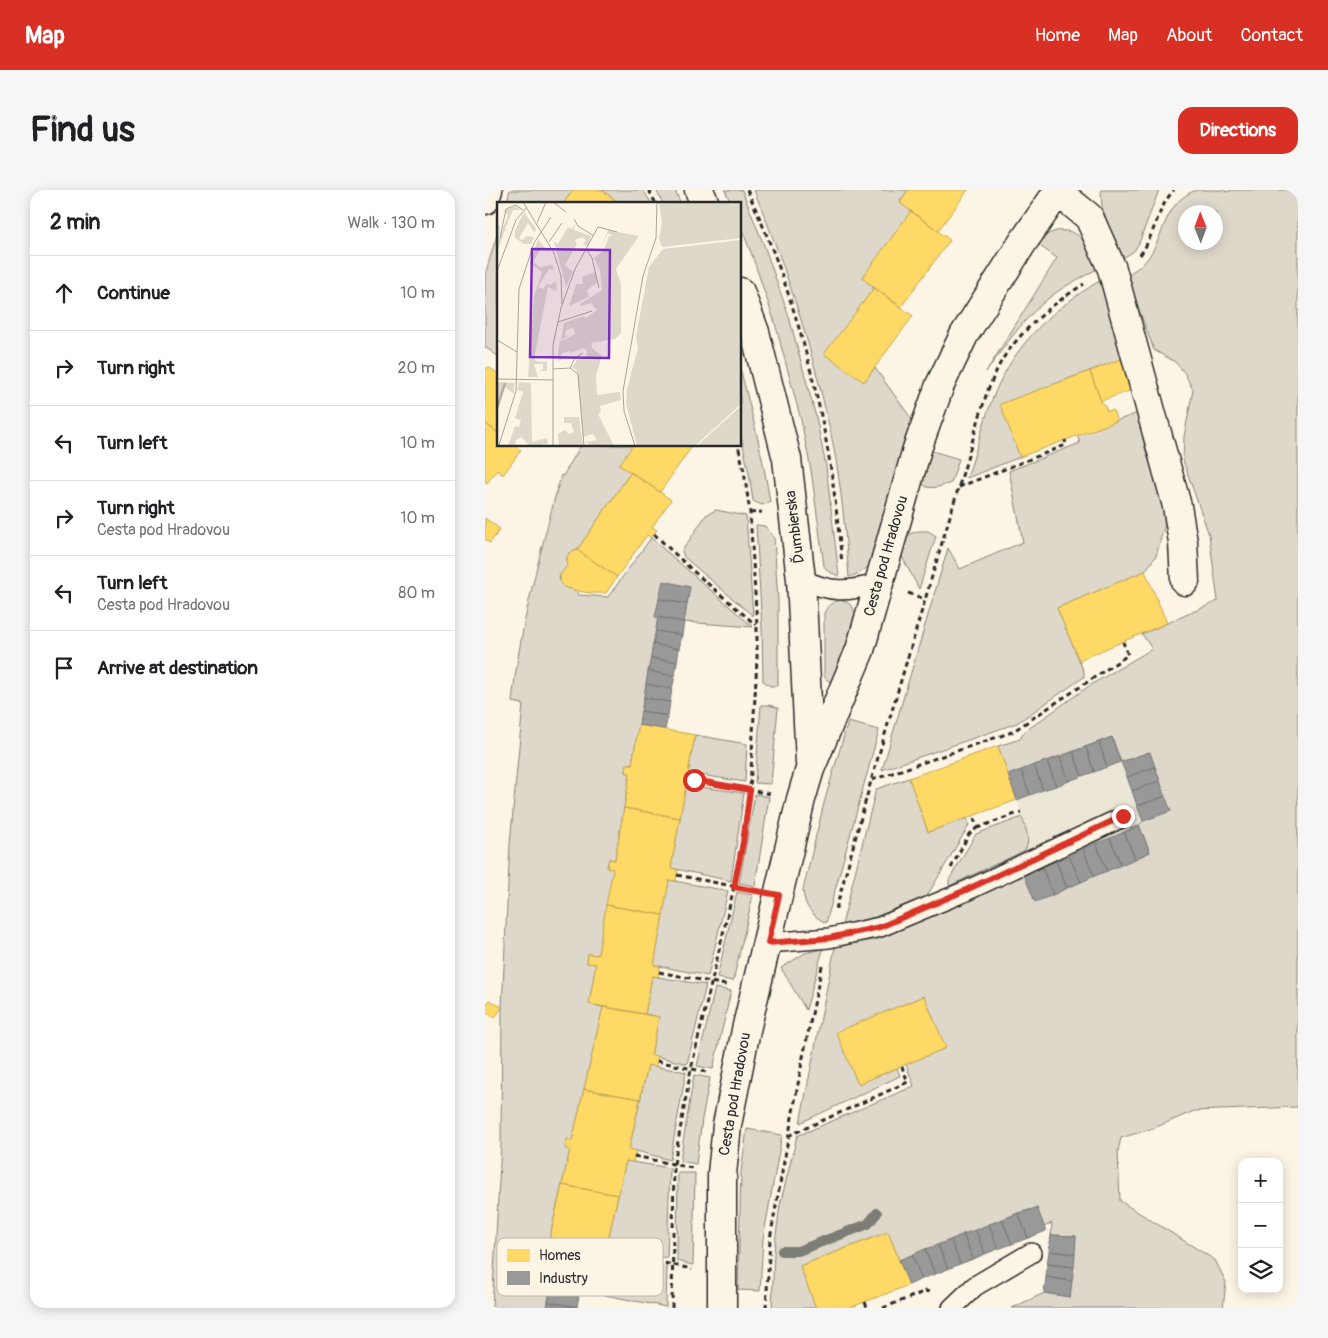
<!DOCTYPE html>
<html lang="en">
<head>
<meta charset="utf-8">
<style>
	:root { --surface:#fff; --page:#f6f6f6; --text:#202124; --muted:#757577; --line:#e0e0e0; --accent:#d93025 }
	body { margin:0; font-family:Pangolin,sans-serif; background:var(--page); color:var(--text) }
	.controls { position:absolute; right:15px; bottom:15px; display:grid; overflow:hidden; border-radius:10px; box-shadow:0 2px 12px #0003 }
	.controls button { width:45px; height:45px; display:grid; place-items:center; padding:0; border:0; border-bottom:1px solid var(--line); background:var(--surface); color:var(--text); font:25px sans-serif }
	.compass { position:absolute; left:693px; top:15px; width:45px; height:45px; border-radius:50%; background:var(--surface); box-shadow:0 2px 12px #0003; rotate:359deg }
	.stop { position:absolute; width:15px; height:15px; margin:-11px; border:4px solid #d93025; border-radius:50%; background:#fff }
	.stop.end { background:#d93025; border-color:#fff; box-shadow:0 1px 5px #0008 }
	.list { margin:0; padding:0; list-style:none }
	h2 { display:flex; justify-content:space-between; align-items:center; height:65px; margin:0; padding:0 20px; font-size:21px }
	h2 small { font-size:16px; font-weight:400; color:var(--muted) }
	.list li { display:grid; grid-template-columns:32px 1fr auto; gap:15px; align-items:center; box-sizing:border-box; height:75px; padding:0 20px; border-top:1px solid var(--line) }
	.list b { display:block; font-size:19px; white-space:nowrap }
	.list p { margin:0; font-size:16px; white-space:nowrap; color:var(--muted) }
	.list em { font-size:16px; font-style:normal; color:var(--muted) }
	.icon { flex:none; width:28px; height:28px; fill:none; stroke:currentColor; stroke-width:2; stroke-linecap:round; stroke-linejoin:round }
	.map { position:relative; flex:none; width:813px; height:1118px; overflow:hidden; border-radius:15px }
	header { display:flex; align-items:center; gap:30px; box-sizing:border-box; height:70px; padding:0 25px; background:var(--accent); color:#fff }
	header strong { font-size:24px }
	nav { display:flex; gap:28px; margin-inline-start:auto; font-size:18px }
	.intro { display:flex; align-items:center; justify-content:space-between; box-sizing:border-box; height:120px; padding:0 30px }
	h1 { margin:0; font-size:35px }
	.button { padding:12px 22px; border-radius:15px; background:var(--accent); color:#fff; font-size:18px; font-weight:700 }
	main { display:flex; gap:30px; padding:0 30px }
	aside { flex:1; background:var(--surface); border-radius:15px; box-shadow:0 2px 12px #0003 }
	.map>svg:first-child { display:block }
</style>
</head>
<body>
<header>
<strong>Map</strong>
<nav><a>Home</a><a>Map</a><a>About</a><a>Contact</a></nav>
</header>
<div class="intro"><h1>Find us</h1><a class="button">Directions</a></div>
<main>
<aside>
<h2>2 min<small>Walk · 130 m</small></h2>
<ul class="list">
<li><svg class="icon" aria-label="ahead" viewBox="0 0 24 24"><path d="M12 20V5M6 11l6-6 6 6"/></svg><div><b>Continue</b></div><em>10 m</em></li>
<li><svg class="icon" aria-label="right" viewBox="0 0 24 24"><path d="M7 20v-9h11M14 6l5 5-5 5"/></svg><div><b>Turn right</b></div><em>20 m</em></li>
<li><svg class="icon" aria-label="left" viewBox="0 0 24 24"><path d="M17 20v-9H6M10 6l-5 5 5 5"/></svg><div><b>Turn left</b></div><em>10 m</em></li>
<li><svg class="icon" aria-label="right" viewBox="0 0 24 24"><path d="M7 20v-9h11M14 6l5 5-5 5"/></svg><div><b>Turn right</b><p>Cesta pod Hradovou</p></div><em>10 m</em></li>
<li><svg class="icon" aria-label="left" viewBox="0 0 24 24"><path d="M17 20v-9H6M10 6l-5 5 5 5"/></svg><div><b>Turn left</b><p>Cesta pod Hradovou</p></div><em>80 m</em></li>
<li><svg class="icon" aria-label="arrive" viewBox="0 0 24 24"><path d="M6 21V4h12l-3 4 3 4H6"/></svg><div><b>Arrive at destination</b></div></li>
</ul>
</aside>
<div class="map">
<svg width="813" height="1118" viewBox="0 0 813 1118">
	<rect width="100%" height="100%" fill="#fcf5e5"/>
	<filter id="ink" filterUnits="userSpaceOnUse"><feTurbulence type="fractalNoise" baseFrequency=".02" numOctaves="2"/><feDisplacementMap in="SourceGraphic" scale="10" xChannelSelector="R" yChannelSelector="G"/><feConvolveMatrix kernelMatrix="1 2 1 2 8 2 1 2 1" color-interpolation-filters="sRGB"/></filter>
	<g filter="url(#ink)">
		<path fill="#ece6d7" d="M627,547l37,15 22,59 -21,41 -83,36 -43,-13 -5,-21 8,-7 1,-6 -7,-29 -13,-37z"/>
		<path fill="#ded8ca" stroke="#84827a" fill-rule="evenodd" d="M25,0h63l-10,14h-57z
			M117,0h41l9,14h-31z
			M171,0h19l6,14h-18z
			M240,0h17l23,58 24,69 27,100 10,49 13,110 -10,-4 -5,-6 -13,-96 -10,-50 -26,-97 -23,-68 -12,-30v-21h-9z
			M269,0h154l-8,12 11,9 -48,67 11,10 -49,66 39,28 11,-14 38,53 -42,141c-5,9 -13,12 -22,15 -4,-44 -7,-89 -16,-133 -18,-87 -45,-172 -79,-254z
			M616,0h58l-20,53 -5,8 -14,9 -18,-53z
			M711,0h29l1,2 7,-2h65v917l-104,4 -40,17 -33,10 -3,13 2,50 95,59 11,22 -3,26h-211l32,-15 26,4 6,-61 -25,-1 1,-12 -8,4 -7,-19 -19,5 -119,47 -11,-28 -88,34 16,42h-44l2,-57 6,-46 17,-69 117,-50 -8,-22 39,-16 -21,-52 -87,36 21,52 39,-16 3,8 -100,47 35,-176 44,-8 145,-64 43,13 83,-36 -11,-27 4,-4 27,-10 -20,-59 -29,10 -9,-25 -104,38 -10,-29 22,-7 4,-7 65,-46 63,-37 -10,-15 76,-33 -9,-66 -26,-75 1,-23 9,-47 -9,-18 -9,-10 -21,-12 -28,-75c10,-5 18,-11 24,-20 16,-24 14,-52 46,-65zM701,22h30v30h-30z
			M14,38v129l-14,-10v-72z
			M571,41c28,-3 32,17 41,38 -14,8 -30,15 -43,25 -28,21 -48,50 -68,78l71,-114 -20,-14 11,-10z
			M616,90l23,78 -123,46 19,53 -53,21c10,-29 17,-60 29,-88 14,-32 39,-63 67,-84 12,-10 25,-18 38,-26z
			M255,178c12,45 23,89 30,134l-8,3 -9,-4 -4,-28 -9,-41z
			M653,223l7,35 19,57 1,19 -9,32 -11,15 -88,37 27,64v5l-67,46 -135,47 66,-222 12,21 63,-27 -14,-71 71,-28 -3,-8z
			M96,255h52l-2,27 -54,78 -8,3 -3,8 1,5 -7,9 -1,4 5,8 14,4v4l30,2 43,-59 102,89 -69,-5 6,-35 -27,-6 -7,35 2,1 -26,147h-5l-1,8 4,1 -15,87 -6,-1 -2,8 6,2 -15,86 -10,-1 -1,9 9,1 -7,40 14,3 -31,134 -5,-1 3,10 -31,133 12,2 -4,23h-55l9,-163 1,-138 8,-163 13,-140 -11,-2c8,-77 29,-152 49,-227l2,1z
			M444,260l30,9 -8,24c-39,14 -30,-6 -22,-33z
			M231,320l30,6 7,100 -69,-59 -2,-6 24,-36z
			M271,335l9,1 9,11 4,64v85h-8l-7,-5 -1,-52z
			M434,341h9l8,5 -17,53 -20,-38c4,-13 7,-17 20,-20z
			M359,410c9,6 11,9 11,19l-17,54 -2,7 -5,2 -4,-2 -3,-4v-63c5,-10 9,-12 20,-13z
			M276,515h8l9,3 -7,76 -16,-1z
			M363,532l31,8 -53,193c-14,-7 -22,-17 -23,-33l21,-87z
			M210,545l52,9 -2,38 -57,-9z
			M424,588l19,54 39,-14 2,7 -42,71 -52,21 -33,8 34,-136z
			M201,595l58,8 -13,88 -60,-13z
			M270,604l14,3 -14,89 -16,-3z
			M537,627c3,11 10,24 2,34l-75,35v-6l27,-46z
			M184,690l59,11 -20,85 -54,-11z
			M252,702l16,3 -20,86 -16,-3z
			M338,759l-17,61 -25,-42 24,-15z
			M167,786l54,9 -19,79 -36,-9 8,-38 -14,-3z
			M230,798l16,3 -18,78 -16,-3z
			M163,875l38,7 -16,88 -41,-11z
			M209,885l16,3 -8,41 -6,45 -16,-3z
			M262,939l35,6 -19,104 -3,52 -22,-1 3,-118z
			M141,971l44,7 -3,90 -60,-14z
			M193,983h17l-2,92 -16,-4z
			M119,1065l63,12 -1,40 -71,-14z"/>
		<path fill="#ffd966" stroke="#bfa554" d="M88,0h29l19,14h-58z
			M423,0h60l-30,41 -38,-28z
			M426,21l39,29 -49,67 -39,-29z
			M389,98l39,28 -49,66 -40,-28z
			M636,169l11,31 -31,11 -11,-30z
			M3,177l11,7v60l-14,-11v-52z
			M605,181l12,33h2l3,7 6,-1 4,11 -97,36 -20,-53z
			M0,233l14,11v11h15l7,5 -18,25 -6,-5 -10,13 -2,-1z
			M148,255h60l-33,47 -41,-27z
			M146,282l40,28 -19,27 5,3 -6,8 -4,-3 -30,42 -40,-27z
			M0,328l15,11 -10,14 -5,-3z
			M92,360l40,27 -11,16h-17l-11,-2 -14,-4 -3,-3 -1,-9 7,-9v-9l2,-4z
			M660,381l22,52 -88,37 -22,-52z
			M154,535l56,10 -7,38 7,1 -2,12 -7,-1 -6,33 -56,-10 6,-35h-4l1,-9h5z
			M513,556l19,54 -89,32 -19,-54z
			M139,618l56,10 -9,50 7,2 -2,11 -7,-1 -6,35 -57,-10 7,-36 -6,-1 2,-9 6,1z
			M121,715l57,10 -9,50 6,1 -1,6 -1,5 -6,-1 -7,38 -56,-10 7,-40 -9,-1 1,-9 10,1z
			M439,806l22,52 -88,36 -22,-52z
			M5,810l12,7 -7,11 -10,-7v-4z
			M118,817l56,10 -8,38 7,1 -1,5 -2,6 -7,-2 -8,34 -56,-10z
			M99,899l56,10 -11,50 7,2 -3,11 -7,-1 -8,34 -56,-10 8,-35 -5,-1 2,-10 5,2z
			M77,995l56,10 -11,49 7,2 -3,11 -7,-2 -9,38 -56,-9z
			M403,1042l21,53 -60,23h-33l-16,-42z"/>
		<path fill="#999" stroke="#787878" d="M178,391l27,6 -3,17 -28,-5z
			M174,409l28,5 -3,18 -29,-5z
			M173,427l26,5 -2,13 -26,-4z
			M171,441l26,4 -3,14 -26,-5z
			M168,454l26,5 -2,13 -26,-4z
			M166,468l26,4 -2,14 -27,-5z
			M163,481l27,5 -3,13 -26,-5z
			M161,494l26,5 -2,13 -26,-4z
			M159,508l26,4 -2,14 -27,-5z
			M156,521l27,5 -3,13 -26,-4z
			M627,547l8,25 -13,5 -8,-25z
			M614,552l8,25 -13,5 -8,-25z
			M601,557l8,25 -12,4 -9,-24z
			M588,562l9,24 -13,5 -9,-24z
			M664,562l6,15 -28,10 -6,-15z
			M575,567l9,24 -13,5 -9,-25z
			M562,571l9,25 -13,4 -9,-25z
			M549,575l9,25 -13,5 -9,-25z
			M670,577l5,14 -28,10 -5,-14z
			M536,580l9,25 -13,5 -9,-25z
			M675,591l5,15 -28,10 -5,-15z
			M680,606l6,15 -28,10 -6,-15z
			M654,635l11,27 -15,7 -11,-27z
			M639,642l11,27 -14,6 -11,-27z
			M625,648l11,27 -14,6 -11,-28z
			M611,653l11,28 -13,5 -11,-27z
			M598,659l11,27 -13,6 -12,-26z
			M584,666l12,26 -14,6 -11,-27z
			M571,671l11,27 -14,7 -11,-28z
			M557,677l11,28 -18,7 -11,-27z
			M552,1018l9,23 -18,7 -10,-25z
			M533,1023l10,25 -16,6 -10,-24z
			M517,1030l10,24 -14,5 -9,-25z
			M504,1034l9,25 -13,5 -9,-24z
			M491,1040l9,24 -12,5 -10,-25z
			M478,1044l10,25 -13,5 -9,-24z
			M566,1045l25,1 -1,18 -26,-3z
			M466,1050l9,24 -12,5 -10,-24z
			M453,1055l10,24 -13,5 -10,-25z
			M440,1059l10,25 -13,5 -10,-24z
			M564,1061l26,3 -1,13 -27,-3z
			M427,1065l10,24 -13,6 -10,-25z
			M562,1074l27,3 -2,14 -26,-4z
			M561,1087l26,4 -2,16 -26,-4z
			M66,1095l29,5 -3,17 -29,-5z
			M63,1112l29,5v1h-30z"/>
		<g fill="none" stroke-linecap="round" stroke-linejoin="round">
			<path stroke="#7d7b74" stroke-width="10" d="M297,1061h16l70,-27 9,-11"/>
			<defs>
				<path id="service" d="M316,389c30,14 45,13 77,5
					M283,753l61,-5 51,-11 86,-36 157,-74
					M467,1118l23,-22 56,-33"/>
				<path id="minor" d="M214,0l6,14
					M573,2l31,25 23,52 65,237 6,36 2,39
					M0,10l3,-10
					M255,102l15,40 32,127 14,120 9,184
					M237,1118v-134l5,-49 19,-95 55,-231 9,-30 50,-119 57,-201 23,-64 24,-50 59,-93 36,-52"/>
			</defs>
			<use href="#service" stroke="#2b2b2b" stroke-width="22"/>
			<use href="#minor" stroke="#2b2b2b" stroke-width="31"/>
			<path stroke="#2b2b2b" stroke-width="3" stroke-dasharray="5 4" stroke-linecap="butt" d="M164,0l7,14
				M262,0c38,81 64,169 80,256 7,39 11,78 15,117
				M655,65c15,-20 17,-47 34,-65
				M474,297l107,-42 -1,-5
				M265,323l12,-1
				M169,344l38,36 64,55
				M423,403l17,6
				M209,590l77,14
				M387,590l140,-48 116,-77 -5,-13
				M492,638l44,-16
				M466,678l18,-34 8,-6 -4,-13
				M192,685l70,14
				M351,719l35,-128 116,-389c6,-13 11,-27 19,-38 20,-28 49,-52 78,-70
				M174,782l67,13
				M172,871l49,11
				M303,946l120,-54 -6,-15
				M149,966l58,12
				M127,1062l80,17
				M380,1112l2,6
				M187,1118l2,-144 17,-95 43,-182 8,-44 8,-53 7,-131v-33l-7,-113 -6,-42 -6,-26
				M281,1118l4,-69 32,-177 20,-96
				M398,1118l43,-17 5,2"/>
			<use href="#service" stroke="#fcf5e5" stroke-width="19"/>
			<use href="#minor" stroke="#fcf5e5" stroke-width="28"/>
		</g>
	</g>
	<g fill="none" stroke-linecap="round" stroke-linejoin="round" filter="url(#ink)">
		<path stroke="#d93025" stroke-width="6" d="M209,590l56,10 -7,53 -9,44 45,8 -11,48 61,-5 51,-11 86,-37 157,-74"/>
	</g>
	<g text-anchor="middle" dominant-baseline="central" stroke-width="5" stroke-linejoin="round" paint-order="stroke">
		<g font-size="15" fill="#2b2b2b" stroke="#fcf5e5">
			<text transform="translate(310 337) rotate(-97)">Ďumbierska</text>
			<text transform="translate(401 366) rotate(-74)">Cesta pod Hradovou</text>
			<text transform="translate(250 904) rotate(-80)">Cesta pod Hradovou</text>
		</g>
	</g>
	<g transform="translate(12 12)">
		<rect width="244" height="244" fill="#fcf5e5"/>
		<path d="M162,0h82v36l-79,9 -3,-8 3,-16zM19,4l6,4h-9l-8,19 3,2 -3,-1 -8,23v-29l3,2 -1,12 9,-23 -4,-4zM27,10l12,17 -1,4 -7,-10 -9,15 4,2 3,-4 8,1 -3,7h-7l-9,-6v-7l-8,16zM78,21l-1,7 17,6 -3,11 -5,-3 3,-4 -4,-3 -7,3 2,4 -12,21 8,7 -7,15 -12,-45 4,2 10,-17 4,2zM111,28l31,6 -23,33 5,15v49l-6,6 -24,4 1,5 10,8 -6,19 1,20 23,-3 1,8 -21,6 1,6 -3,2 16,32h-30l6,-2 -5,-2 12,-2 -4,-6 -10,3 -6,-66 -5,-4 5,-7 9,-3 1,-6 -4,-3 -13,5 -1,-2 -8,3 1,5 4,-1 -8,3v-9l2,-11 12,-5 3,-3 -2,-5 -8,3 1,5 4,-1 -9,5 3,-17 19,-7 3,2 11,-8 -6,-7 -10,3 -1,-2 22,-14 -2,-20 -6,-12 10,-8 5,-14h4l-5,-3 -7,15zM41,37l11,14 -8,-5 -8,14 7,5 13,-2 1,5 -5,-1 -11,18 5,2 4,-6 3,2 6,-4 1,10 -5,-4 5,5 -9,-5 -13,67v7l12,1v9h-8l4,-2v-5h-9l4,13h-10l6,-81 8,-24 -12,-9zM244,38v164l-46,42h-58l-11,-42 1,-15 11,-41 -2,-12 13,-69 14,-18zM98,70l2,11 -10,7 2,7 -20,9 7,-22h7l-1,-7zM0,180l17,1v11l-9,-7 -8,25zM22,180l12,1 1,59 15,-4 1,6 -18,2 -9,-9 -5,3 -1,6h-7l7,-20 4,1 2,-7 -6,-2 8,-26 -6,-2zM244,204v40h-44l12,-11zM67,215h15l4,29h-24l-1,-12 7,-4 4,4 5,-2 -3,-9h-7z" fill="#ded8ca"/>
		<path fill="none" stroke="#b4b0a5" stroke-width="2.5" d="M0,206l8,-25"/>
		<path fill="none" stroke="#a8a49b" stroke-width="1" d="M26,0l31,51 7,23 1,28M56,0l13,10M77,17l4,7 16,10M40,21l9,-21M3,36l6,-29 10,-4 7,5M52,40l13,-19M90,48l5,8 7,30M0,69l19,-51 11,-13M61,120l34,-11M0,138l20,12M73,166l8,6 6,72M56,167l17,-1 5,-10 8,-5M0,177l56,1M2,243l17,-54 3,-102 15,-46 17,-26M56,244v-101l8,-37 14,-39 23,-42 19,5M138,244l-11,-35 -1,-20 20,-115 13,-38 1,-36"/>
		<path fill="#7b2cbf" fill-opacity="0.15" stroke="#7b2cbf" stroke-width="2.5" d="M35,47l78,1 -1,108 -79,-1z"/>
		<rect width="244" height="244" fill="none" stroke="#2b2b2b" stroke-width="2.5"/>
	</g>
	<rect x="12" y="1048" width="166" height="58" rx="8" fill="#fcf5e5" stroke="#bdb8ad" stroke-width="1"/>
	<rect x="22" y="1059" width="23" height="13" fill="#ffd966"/>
	<rect x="22" y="1081" width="23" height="14" fill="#999"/>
	<g font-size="14" fill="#2b2b2b">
		<text x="54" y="1070">Homes</text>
		<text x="54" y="1093">Industry</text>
	</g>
</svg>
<div class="controls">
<button>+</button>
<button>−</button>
<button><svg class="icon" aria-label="layers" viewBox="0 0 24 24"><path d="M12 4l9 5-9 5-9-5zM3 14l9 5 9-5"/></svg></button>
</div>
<svg class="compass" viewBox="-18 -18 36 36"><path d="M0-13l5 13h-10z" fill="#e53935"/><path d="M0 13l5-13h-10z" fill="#757577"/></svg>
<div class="stop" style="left:209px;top:590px"></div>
<div class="stop end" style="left:638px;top:626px"></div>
</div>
</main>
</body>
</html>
